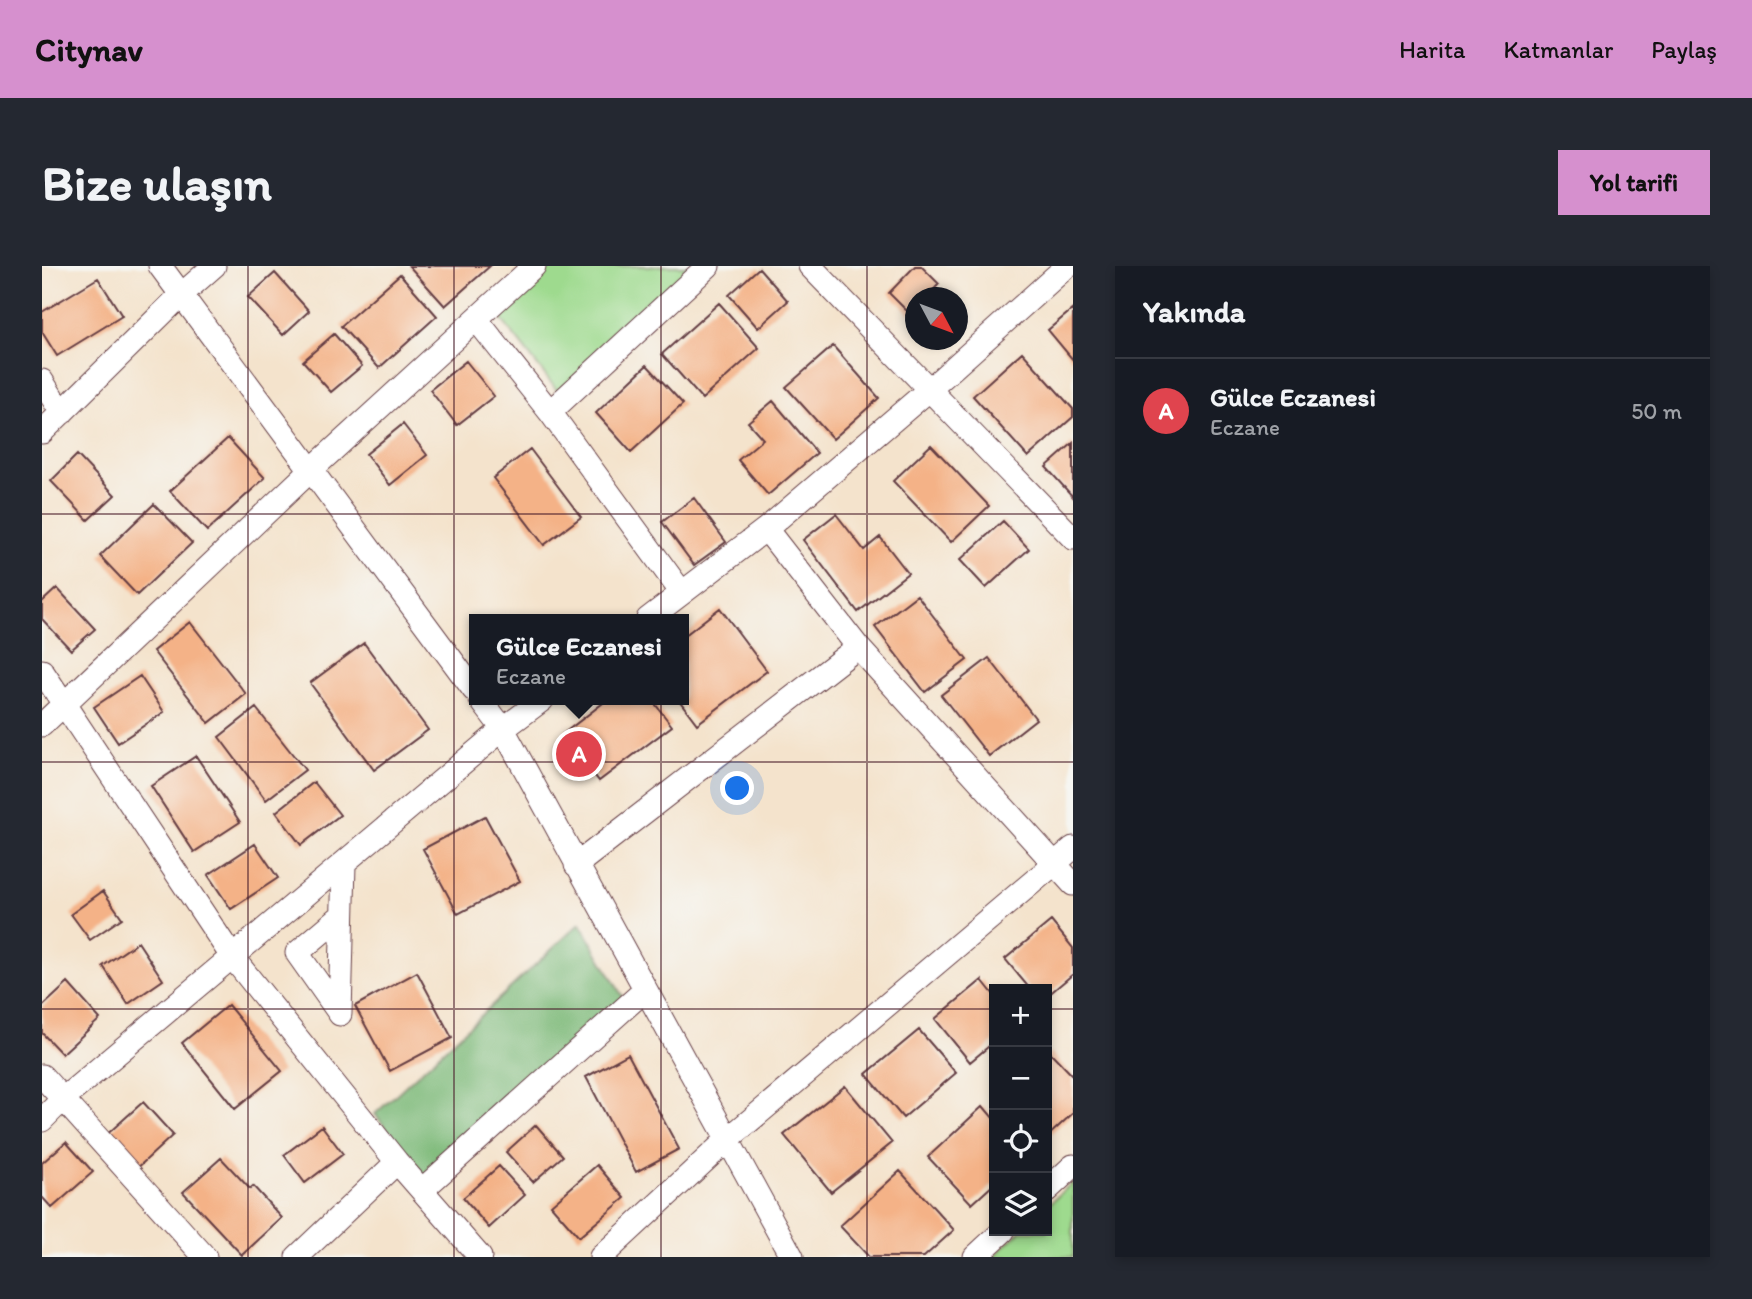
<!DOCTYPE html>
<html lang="tr">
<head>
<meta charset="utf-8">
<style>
	:root { --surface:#171b24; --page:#242831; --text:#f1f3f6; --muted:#9ea1a6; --line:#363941; --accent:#d690ce }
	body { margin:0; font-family:Itim,sans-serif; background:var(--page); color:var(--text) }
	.controls { position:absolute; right:21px; bottom:21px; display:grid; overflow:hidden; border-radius:0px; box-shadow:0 4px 10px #0003 }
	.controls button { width:63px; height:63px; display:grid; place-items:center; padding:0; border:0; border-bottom:2px solid var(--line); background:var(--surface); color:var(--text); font:35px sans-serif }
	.compass { position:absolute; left:863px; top:21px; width:63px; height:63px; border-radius:50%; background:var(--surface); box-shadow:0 4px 10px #0003; rotate:131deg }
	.you { position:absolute; left:696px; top:523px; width:24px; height:24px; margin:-18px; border:5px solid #fff; border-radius:50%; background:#1a73e8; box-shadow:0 0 0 10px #1a73e833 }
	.badge { display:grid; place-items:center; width:46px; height:46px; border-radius:50%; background:var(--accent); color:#fff; font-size:23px; font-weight:700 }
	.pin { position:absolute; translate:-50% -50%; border:4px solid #fff; box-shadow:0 2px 7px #0006 }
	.popup { position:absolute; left:427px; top:348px; width:220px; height:91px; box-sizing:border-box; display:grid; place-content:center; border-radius:0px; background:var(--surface); filter:drop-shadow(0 2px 5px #0005); font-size:23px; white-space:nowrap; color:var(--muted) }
	.popup b { font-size:26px; color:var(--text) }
	.popup::after { content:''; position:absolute; left:50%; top:100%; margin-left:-14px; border:14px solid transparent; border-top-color:var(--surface) }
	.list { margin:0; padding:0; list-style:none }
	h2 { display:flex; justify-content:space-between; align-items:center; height:91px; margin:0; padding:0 28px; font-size:30px }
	h2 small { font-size:23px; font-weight:400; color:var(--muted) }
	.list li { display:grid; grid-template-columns:46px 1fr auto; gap:21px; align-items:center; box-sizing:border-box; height:105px; padding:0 28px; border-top:2px solid var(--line) }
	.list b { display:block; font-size:26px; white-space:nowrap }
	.list p { margin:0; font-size:23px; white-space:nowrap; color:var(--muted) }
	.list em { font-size:23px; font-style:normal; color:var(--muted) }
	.icon { flex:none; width:38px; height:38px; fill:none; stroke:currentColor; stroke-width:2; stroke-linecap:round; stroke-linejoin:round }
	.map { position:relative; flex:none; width:1031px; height:991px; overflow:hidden; border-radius:0px }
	header { display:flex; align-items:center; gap:42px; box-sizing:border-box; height:98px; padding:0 35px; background:var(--accent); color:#111 }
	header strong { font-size:33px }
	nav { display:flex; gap:38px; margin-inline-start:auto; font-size:24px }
	.intro { display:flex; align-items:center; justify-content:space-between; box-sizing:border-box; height:168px; padding:0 42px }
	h1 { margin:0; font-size:49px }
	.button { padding:18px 32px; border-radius:0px; background:var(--accent); color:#111; font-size:24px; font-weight:700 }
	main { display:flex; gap:42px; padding:0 42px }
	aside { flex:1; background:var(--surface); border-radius:0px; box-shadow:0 4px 10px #0003 }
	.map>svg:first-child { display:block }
</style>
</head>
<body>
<header>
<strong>Citynav</strong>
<nav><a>Harita</a><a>Katmanlar</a><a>Paylaş</a></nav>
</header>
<div class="intro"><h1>Bize ulaşın</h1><a class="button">Yol tarifi</a></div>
<main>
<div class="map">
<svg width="1031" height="991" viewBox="0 0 1031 991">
	<rect width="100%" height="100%" fill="#f6f6f2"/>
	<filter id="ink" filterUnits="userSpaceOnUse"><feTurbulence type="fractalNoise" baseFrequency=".0143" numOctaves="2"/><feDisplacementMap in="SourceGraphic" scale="14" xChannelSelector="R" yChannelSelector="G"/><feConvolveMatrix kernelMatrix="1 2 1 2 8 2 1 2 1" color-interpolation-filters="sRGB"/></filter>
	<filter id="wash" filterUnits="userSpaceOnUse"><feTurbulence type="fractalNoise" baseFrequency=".00686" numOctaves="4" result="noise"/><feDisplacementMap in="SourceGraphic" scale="28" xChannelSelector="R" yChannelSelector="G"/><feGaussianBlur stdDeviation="1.57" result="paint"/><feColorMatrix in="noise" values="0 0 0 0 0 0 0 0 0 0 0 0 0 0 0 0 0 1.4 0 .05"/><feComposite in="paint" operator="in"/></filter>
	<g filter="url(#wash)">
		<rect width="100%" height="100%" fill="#f4e3cc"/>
		<path fill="#9eda8e" stroke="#747c5c" stroke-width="2" d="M509,0h144l-135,128 -62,-79z
			M1031,916v75h-80l28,-26h26v-25z"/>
		<path fill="#7eba79" stroke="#646c52" stroke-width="2" d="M538,657l44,76 -199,178 -50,-63z"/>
		<g id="blocks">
			<path fill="#f4b287" d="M367,0h81l-45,40z
				M873,0h6l18,18 -13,14h-10v10l-6,6 -21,-21z
				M717,2l29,33 -30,27 -29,-33z
				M233,7l34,38 -26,24 -35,-38z
				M358,8l37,42 -58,52 -38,-42z
				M56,12l24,38 -65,40 -15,-24v-20z
				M677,37l40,45 -57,51 -40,-45z
				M1031,43v51l-25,-30z
				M292,68l28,32 -31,26 -28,-31z
				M791,80l46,52 -46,41 -47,-52z
				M980,86l51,57v8l-45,40 -55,-61z
				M424,95l28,35 -37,29 -27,-35z
				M605,99l36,39 -52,48 -35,-39z
				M731,135l44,52 -49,42 -30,-35 25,-21 -15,-17z
				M361,158l24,31 -37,30 -24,-31z
				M186,172l37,40 -58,53 -37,-40z
				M1031,177v54l-27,-30z
				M889,179l58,61 -38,36 -58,-61z
				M488,183l51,68 -37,28 -51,-67z
				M35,189l38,40 -27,25 -37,-39z
				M652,232l32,44 -32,23 -32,-43z
				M112,238l38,39 -55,52 -37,-39z
				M794,248l28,36 16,-13 28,36 -50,39 -55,-72z
				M961,255l26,28 -43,39 -26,-28z
				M15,322l38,41 -24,21 -29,-31v-17z
				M875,329l50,65 -42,32 -50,-65z
				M678,342l47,63 -70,53 -18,-24h5v-64z
				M148,356l56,72 -37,29 -56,-72z
				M322,377l64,87 -54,40 -64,-87z
				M947,392l47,61 -47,37 -48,-61z
				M98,410l24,36 -46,31 -24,-36z
				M565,434h45l20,26 -73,55 -36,-47z
				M214,442l49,62 -39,30 -47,-63z
				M154,490l44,66 -46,30 -43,-66z
				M272,516l26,33 -39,30 -25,-33z
				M443,550l35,65 -62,33 -35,-65z
				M213,578l23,34 -47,31 -23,-34z
				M61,625l19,27 -32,22 -19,-26z
				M1009,655l22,27v26l-26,22v-7h-17l-25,-30z
				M96,676l25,38 -35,24 -25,-38z
				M375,706l35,66 -62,33 -35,-65z
				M940,714l12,15v47l-24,20 -35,-43z
				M26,717l32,36 -38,35 -20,-21v-26z
				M186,739l54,66 -47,38 -53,-66z
				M877,764l37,43 -53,45 -37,-44z
				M1009,787l22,23v37l-26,24v-81z
				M586,788l51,95 -43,23 -50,-95z
				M803,820l47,57 -61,49 -47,-57z
				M101,836l30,33 -39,36 -30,-34z
				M941,840l11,13v65l-22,20 -44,-47z
				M494,859l27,31 -30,26 -27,-30z
				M280,860l21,28 -38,29 -21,-28z
				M24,876l27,30 -41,36 -10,-11v-34z
				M179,892l29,31 3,-3 29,32 -40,37 -59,-63z
				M555,899l28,33 -46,39 -28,-32z
				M457,900l26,29 -36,33 -26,-30z
				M858,905l54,59 -30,27h-55l-29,-31z"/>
		</g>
	</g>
	<g filter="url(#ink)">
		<use href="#blocks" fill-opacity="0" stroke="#643c43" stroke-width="2"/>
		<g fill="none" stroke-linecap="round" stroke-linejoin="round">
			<defs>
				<path id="minor" d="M118,0l314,424
					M768,0l263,272
					M434,53l74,93 132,181
					M0,115l20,32
					M508,146l158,-146
					M0,166l138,-136 34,-30
					M724,263l92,118 215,237
					M606,353l118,-90 165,-141 136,-122
					M0,405l191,287 164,204 83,95
					M439,434l22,29 289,528
					M0,459l269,-255 223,-204
					M534,599l282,-218
					M300,649l-45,38 43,61 4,-150
					M0,810l163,181
					M0,854l21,-21 440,-370 39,-29
					M380,924l223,-200
					M1005,924l26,-24
					M255,991l100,-95
					M559,991l126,-117 346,-292
					M933,991l28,-26"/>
			</defs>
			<use href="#minor" stroke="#643c43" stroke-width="25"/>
			<use href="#minor" stroke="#fff" stroke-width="23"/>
		</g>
	</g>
	<path fill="none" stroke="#4a1f2b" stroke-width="2" stroke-opacity="0.55" d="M206,0v991M412,0v991M619,0v991M825,0v991M0,248h1031M0,496h1031M0,743h952M1005,743h26"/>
</svg>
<div class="controls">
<button>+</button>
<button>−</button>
<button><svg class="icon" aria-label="locate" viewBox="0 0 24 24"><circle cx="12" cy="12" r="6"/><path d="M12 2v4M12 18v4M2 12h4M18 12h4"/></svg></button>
<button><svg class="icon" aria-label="layers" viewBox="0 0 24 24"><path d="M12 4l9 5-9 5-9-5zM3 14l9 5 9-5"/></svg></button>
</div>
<svg class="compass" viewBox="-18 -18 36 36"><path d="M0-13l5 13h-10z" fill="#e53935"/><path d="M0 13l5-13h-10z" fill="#9ea1a6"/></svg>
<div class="you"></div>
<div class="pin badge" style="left:537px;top:488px;background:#e0444e">A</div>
<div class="popup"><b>Gülce Eczanesi</b>Eczane</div>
</div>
<aside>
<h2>Yakında<small></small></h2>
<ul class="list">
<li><span class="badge" style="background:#e0444e">A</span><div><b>Gülce Eczanesi</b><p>Eczane</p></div><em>50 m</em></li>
</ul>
</aside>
</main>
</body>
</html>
